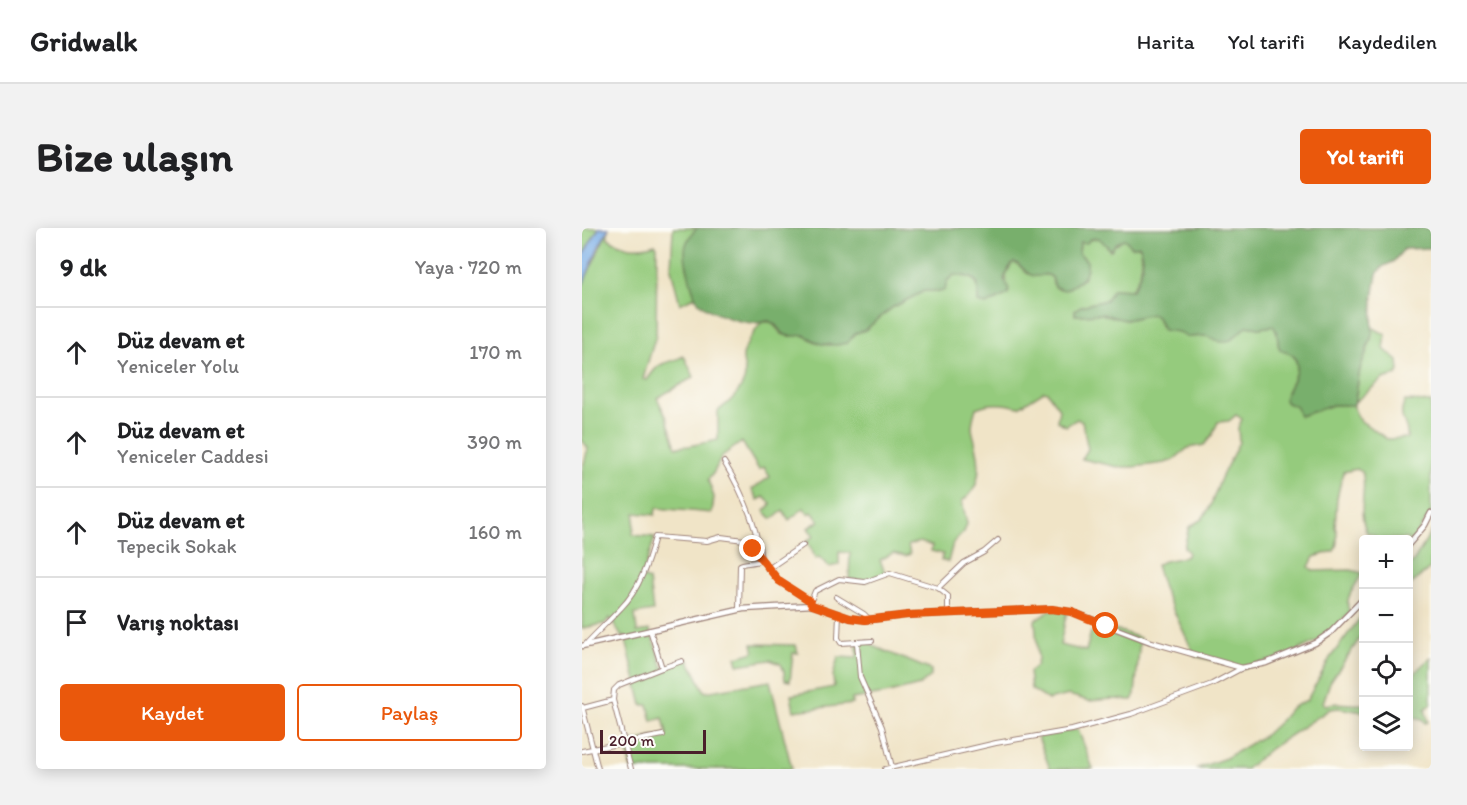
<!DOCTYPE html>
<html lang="tr">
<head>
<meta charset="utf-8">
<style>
	:root { --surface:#fff; --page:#f2f2f2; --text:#202124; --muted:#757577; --line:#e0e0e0; --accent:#ea580c }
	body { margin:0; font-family:Itim,sans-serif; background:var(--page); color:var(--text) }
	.controls { position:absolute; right:18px; bottom:18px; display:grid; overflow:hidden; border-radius:6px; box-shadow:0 3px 15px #0003 }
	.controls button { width:54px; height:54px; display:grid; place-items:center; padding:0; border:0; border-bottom:2px solid var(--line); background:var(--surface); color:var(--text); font:30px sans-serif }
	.scale { position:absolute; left:18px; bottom:15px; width:106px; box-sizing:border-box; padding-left:6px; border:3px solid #4a1f2b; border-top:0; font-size:16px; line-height:21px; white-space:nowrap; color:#4a1f2b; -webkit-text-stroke:4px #fdfcf7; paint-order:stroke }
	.stop { position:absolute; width:18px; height:18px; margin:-14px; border:4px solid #ea580c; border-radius:50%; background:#fff }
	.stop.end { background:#ea580c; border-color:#fff; box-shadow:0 2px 6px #0008 }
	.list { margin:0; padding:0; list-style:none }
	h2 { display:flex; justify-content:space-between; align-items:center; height:78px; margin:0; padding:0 24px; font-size:26px }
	h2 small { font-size:20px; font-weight:400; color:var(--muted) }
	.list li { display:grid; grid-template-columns:39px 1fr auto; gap:18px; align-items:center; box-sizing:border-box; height:90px; padding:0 24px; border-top:2px solid var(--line) }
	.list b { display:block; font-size:22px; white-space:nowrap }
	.list p { margin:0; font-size:20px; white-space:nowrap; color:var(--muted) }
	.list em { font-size:20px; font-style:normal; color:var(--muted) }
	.actions { display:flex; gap:12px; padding:18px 24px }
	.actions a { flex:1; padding:14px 0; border:2px solid var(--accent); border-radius:6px; text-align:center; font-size:21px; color:var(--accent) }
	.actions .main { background:var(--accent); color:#fff }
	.icon { flex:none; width:33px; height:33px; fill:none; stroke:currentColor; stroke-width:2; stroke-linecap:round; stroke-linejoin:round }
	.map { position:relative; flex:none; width:849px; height:541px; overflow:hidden; border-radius:6px }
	header { display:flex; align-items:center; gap:36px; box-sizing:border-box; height:84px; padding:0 30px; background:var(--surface); border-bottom:2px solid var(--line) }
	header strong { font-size:28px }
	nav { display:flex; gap:33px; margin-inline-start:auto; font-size:21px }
	.intro { display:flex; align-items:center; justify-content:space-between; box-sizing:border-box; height:144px; padding:0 36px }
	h1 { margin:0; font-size:42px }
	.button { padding:15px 27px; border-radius:6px; background:var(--accent); color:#fff; font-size:21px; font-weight:700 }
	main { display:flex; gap:36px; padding:0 36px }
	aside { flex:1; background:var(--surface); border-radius:6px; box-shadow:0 3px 15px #0003 }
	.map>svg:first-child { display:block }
</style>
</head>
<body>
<header>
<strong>Gridwalk</strong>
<nav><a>Harita</a><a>Yol tarifi</a><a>Kaydedilen</a></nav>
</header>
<div class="intro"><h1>Bize ulaşın</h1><a class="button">Yol tarifi</a></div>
<main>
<aside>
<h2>9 dk<small>Yaya · 720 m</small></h2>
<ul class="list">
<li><svg class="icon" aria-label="ahead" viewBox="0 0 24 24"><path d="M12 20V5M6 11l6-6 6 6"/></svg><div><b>Düz devam et</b><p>Yeniceler Yolu</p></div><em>170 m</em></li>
<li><svg class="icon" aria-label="ahead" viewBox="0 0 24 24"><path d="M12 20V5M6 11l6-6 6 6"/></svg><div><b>Düz devam et</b><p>Yeniceler Caddesi</p></div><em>390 m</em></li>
<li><svg class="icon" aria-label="ahead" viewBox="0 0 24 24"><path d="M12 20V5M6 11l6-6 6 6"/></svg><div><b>Düz devam et</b><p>Tepecik Sokak</p></div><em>160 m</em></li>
<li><svg class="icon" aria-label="arrive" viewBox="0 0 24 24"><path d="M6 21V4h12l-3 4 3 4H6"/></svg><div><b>Varış noktası</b></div></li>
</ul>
<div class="actions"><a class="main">Kaydet</a><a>Paylaş</a></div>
</aside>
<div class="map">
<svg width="849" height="541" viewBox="0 0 849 541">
	<rect width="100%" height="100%" fill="#fdfcf7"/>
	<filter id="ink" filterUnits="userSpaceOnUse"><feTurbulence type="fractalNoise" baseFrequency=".0167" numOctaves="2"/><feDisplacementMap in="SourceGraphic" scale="12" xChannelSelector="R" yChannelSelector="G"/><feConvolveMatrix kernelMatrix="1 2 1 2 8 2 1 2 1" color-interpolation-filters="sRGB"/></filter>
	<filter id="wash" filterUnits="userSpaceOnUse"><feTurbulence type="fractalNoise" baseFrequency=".008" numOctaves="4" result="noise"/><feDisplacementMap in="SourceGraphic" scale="24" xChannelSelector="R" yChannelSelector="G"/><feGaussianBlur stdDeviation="1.35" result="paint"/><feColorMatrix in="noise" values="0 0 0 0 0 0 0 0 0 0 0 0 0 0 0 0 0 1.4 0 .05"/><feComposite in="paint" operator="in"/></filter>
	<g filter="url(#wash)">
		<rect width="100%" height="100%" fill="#f0e4c7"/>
		<path fill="#95cb7d" stroke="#707554" stroke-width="1.5" d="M0,0h17l-17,29z
			M91,0h24l-10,39 9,29 -16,8 -9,-35z
			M26,2v8c16,10 29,12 47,6l2,2 -1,89 -13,44 4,1c16,-24 17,-13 37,-24l10,21 -37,21 9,18 10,31 13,-1 29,-6v-29c10,-8 20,-16 25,-28 4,-8 1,-15 0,-23 -1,-12 12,-30 19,-38h9l11,12 6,2 16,-1 10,6 12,4 21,-2 9,-10 9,-3 28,-23 31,-16h18l3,-2 2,-8 7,-6c23,2 25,6 24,27l8,3 9,-6 10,-3c1,-13 -2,-24 9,-34 8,3 9,11 17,13 8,2 13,-3 21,2l1,7 5,5 11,-1 15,-10 1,-20 -6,-5 1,-11 19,-4 5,3 5,9 14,-11 3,1 5,7 5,-2 5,3c2,17 0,28 -10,42l-18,-1 -7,11 -25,6 -6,4v5l27,-1 24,6 26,-6 5,3 4,11 18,4 9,5 18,-1 15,6 26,-16 12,2 14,-2c7,7 3,16 7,24 3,1 6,2 9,3 19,9 -3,36 -4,48l7,3 12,11 29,-10 20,-1 3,10 5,7 26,18 20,-1c2,-18 -11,-16 -2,-37l26,1v111l-22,32 -1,-6h-32l-1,-3 -8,-3c-11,-23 1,-43 -5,-61l-5,-3 -14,3 -6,26 -2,29c3,6 3,18 -1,24l-20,6 -5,10 4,4 38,-1 11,3c-5,13 -20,25 -12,40l-27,25 -36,18 -45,12 -47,-12 -32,-68 -7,-23c7,-6 22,-5 31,-9l1,-4 -4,-5 5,-20 13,-8 8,-12 11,-29 18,-36 -1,-14 4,-9 -6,-4 -7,6 -11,1 -6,13 -8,10 -16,3 -15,12 -8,3 -32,4h-15l-36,-8 6,-10 -6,-28 -5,-2 -11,7 -9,-5 2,-12 -12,-17 -3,-1 -25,16c-14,-4 -30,-5 -43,1 -2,7 -4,13 -4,19 0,6 3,12 4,19 5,19 5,44 -14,55l5,23 -3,8 -11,11 -5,19 -7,-2 2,-6 -12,-3 1,-5 -12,-4 -12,3 2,9 -5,2 -12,-3 -13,7 5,13 -20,9 -16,-3 1,-26 -11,-1v13l-10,2 -10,-10 -3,2 -9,-18 7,-5 -6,-8 11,-7 -7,-9 -4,2 -4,-6 -15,12 -6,-9 -11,8 -8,-8 7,-7 -7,-7 -6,3 -6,-11 18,-12 -6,-10 -5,3 -17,-28 -20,14 -8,16 -6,8 6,17 -2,16 -56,-5 -1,7 -20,-2 -2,22 22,2 -13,40 7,3 4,31 -18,3 2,18 13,-2 13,38 25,-9 17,33 65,-11 22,88h-161l-6,-26 42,-9 -4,-16 -11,3 -4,-16h-6l-17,-69 -3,1 -12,-19 -6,6 -22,4v-157l6,-23 -6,-8v-153z
			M790,99l14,8 -2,14 14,12 1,10 -3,4 -13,4 -28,23 5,-33 11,-29z
			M849,304v35l-22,19v-20l5,-5z
			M468,382l17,1 -7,34 26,6 5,-19 10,-2 5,-4 34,12 -5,56 -3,6 -20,-1 -23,2 -20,-6 -21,5 -17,-11 -2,-17 7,-6 2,-7 -3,-39z
			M781,386v20l-33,48 -7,21 3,2c12,-5 24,1 37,-1v8l-24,-4 -9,1 -59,39 -25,21h-51l31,-11 39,-23 16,-15 10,-12 16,-8 23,-42z
			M288,413l3,5 58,24v6l-11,9 -35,9 -33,5v5l-58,7 -3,-16 43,-8 -1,-11 5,-19 19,1v-15z
			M170,416l44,1 2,8h-5l-3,28 -5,-1 -1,-8 -3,-8 -11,-4 -32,5 -2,-8 18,-5z
			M849,430v46l-6,5 3,13 -3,1 -3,-4 -13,-3c-1,-26 -3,-41 22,-58z
			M496,501l15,40h-43l-12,-32z"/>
		<path fill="#78af6c" stroke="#61674c" stroke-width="1.5" d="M115,0h734v20l-27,1 -11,13 -11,5 -5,7 -4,25 -1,36 -12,34 -6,36h-21l-33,11 -5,-10 -8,-3 -3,-4c3,-11 24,-37 5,-46 -3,-1 -6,-1 -9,-3 -4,-8 0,-17 -7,-24l-14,2 -12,-2 -16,14 -10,2 -15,-6 -19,1 -8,-5 -16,-2 -6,-13 -5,-3 -27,6 -23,-6 -27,1v-5l6,-4 25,-6 7,-11 19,1c8,-13 16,-30 7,-45l-8,2 -5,-7 -3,-1 -8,5 -4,6 -12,-12 -9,1 -3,4 -7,-1 -1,11 8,8c2,16 -10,23 -23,29l-9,-3 -3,-10c-10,-6 -10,1 -18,-1 -10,-2 -11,-11 -20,-14l-3,2 -7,15 5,10 -1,5 -22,11 -8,-3c1,-22 1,-25 -24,-27l-7,6 -2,9 -3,1h-18l-31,16 -28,23 -9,3 -9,10 -10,2 -16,-1 -17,-9c-29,4 -16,-4 -35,-14 -5,0 -8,2 -13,2 -16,0 -52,-10 -60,-25 -4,-8 -6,-18 -8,-27 -5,-19 -5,-29 9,-43z"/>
		<path fill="#7aaee7" stroke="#626689" stroke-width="1.5" d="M17,0h10l-11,20 -16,39v-30z"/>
	</g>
	<g filter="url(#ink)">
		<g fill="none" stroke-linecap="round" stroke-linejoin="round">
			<defs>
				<path id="minor" d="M142,234c19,31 33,62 37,98 -8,4 -17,2 -21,5l-1,44
					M186,341l35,-24
					M254,369l28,17 6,6
					M229,373l4,-10 24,-12 26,3 25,-9 48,15
					M366,385v-17l-10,-8 26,-25 20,-11 14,-12
					M257,386l-1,24 3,5 31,-2
					M275,415l3,34 22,50 10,40
					M3,417c12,-13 24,-24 36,-37 19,-19 27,-46 34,-71l52,4 14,-4 23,3 6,5 29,36 31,20 2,4
					M80,440l20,-7
					M0,478l16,63
					M1,480l30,-8
					M0,523l81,-16
					M49,541l-18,-69 1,-10 5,-5 43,-17 -12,-38
					M303,541l111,-26 76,-13 59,-16 81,-30 30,-16"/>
				<path id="tertiary" d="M826,317l17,-20 6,-12
					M0,418l161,-37 69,-4 38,13 15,2 43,-5 144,-6 20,3 79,30 91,26 24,-5 49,-20 16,-11 33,-34"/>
			</defs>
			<use href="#minor" stroke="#9d8279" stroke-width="6"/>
			<use href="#tertiary" stroke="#9d8279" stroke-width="7"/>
			<use href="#minor" stroke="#fff" stroke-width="4"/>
			<use href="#tertiary" stroke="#fff" stroke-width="4.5"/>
		</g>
	</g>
	<g fill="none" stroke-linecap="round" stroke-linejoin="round" filter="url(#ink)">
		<path stroke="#ea580c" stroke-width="8" d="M171,321l26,32 31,20 2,4 38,13 15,2 43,-5 144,-6 20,3 34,14"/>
	</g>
</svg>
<div class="controls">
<button>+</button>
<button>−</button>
<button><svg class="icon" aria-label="locate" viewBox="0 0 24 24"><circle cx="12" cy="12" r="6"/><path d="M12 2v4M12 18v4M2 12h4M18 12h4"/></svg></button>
<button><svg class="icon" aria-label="layers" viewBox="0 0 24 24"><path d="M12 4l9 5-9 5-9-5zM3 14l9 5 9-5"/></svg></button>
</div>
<div class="scale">200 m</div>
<div class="stop" style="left:524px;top:398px"></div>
<div class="stop end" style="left:171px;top:321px"></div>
</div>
</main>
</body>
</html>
